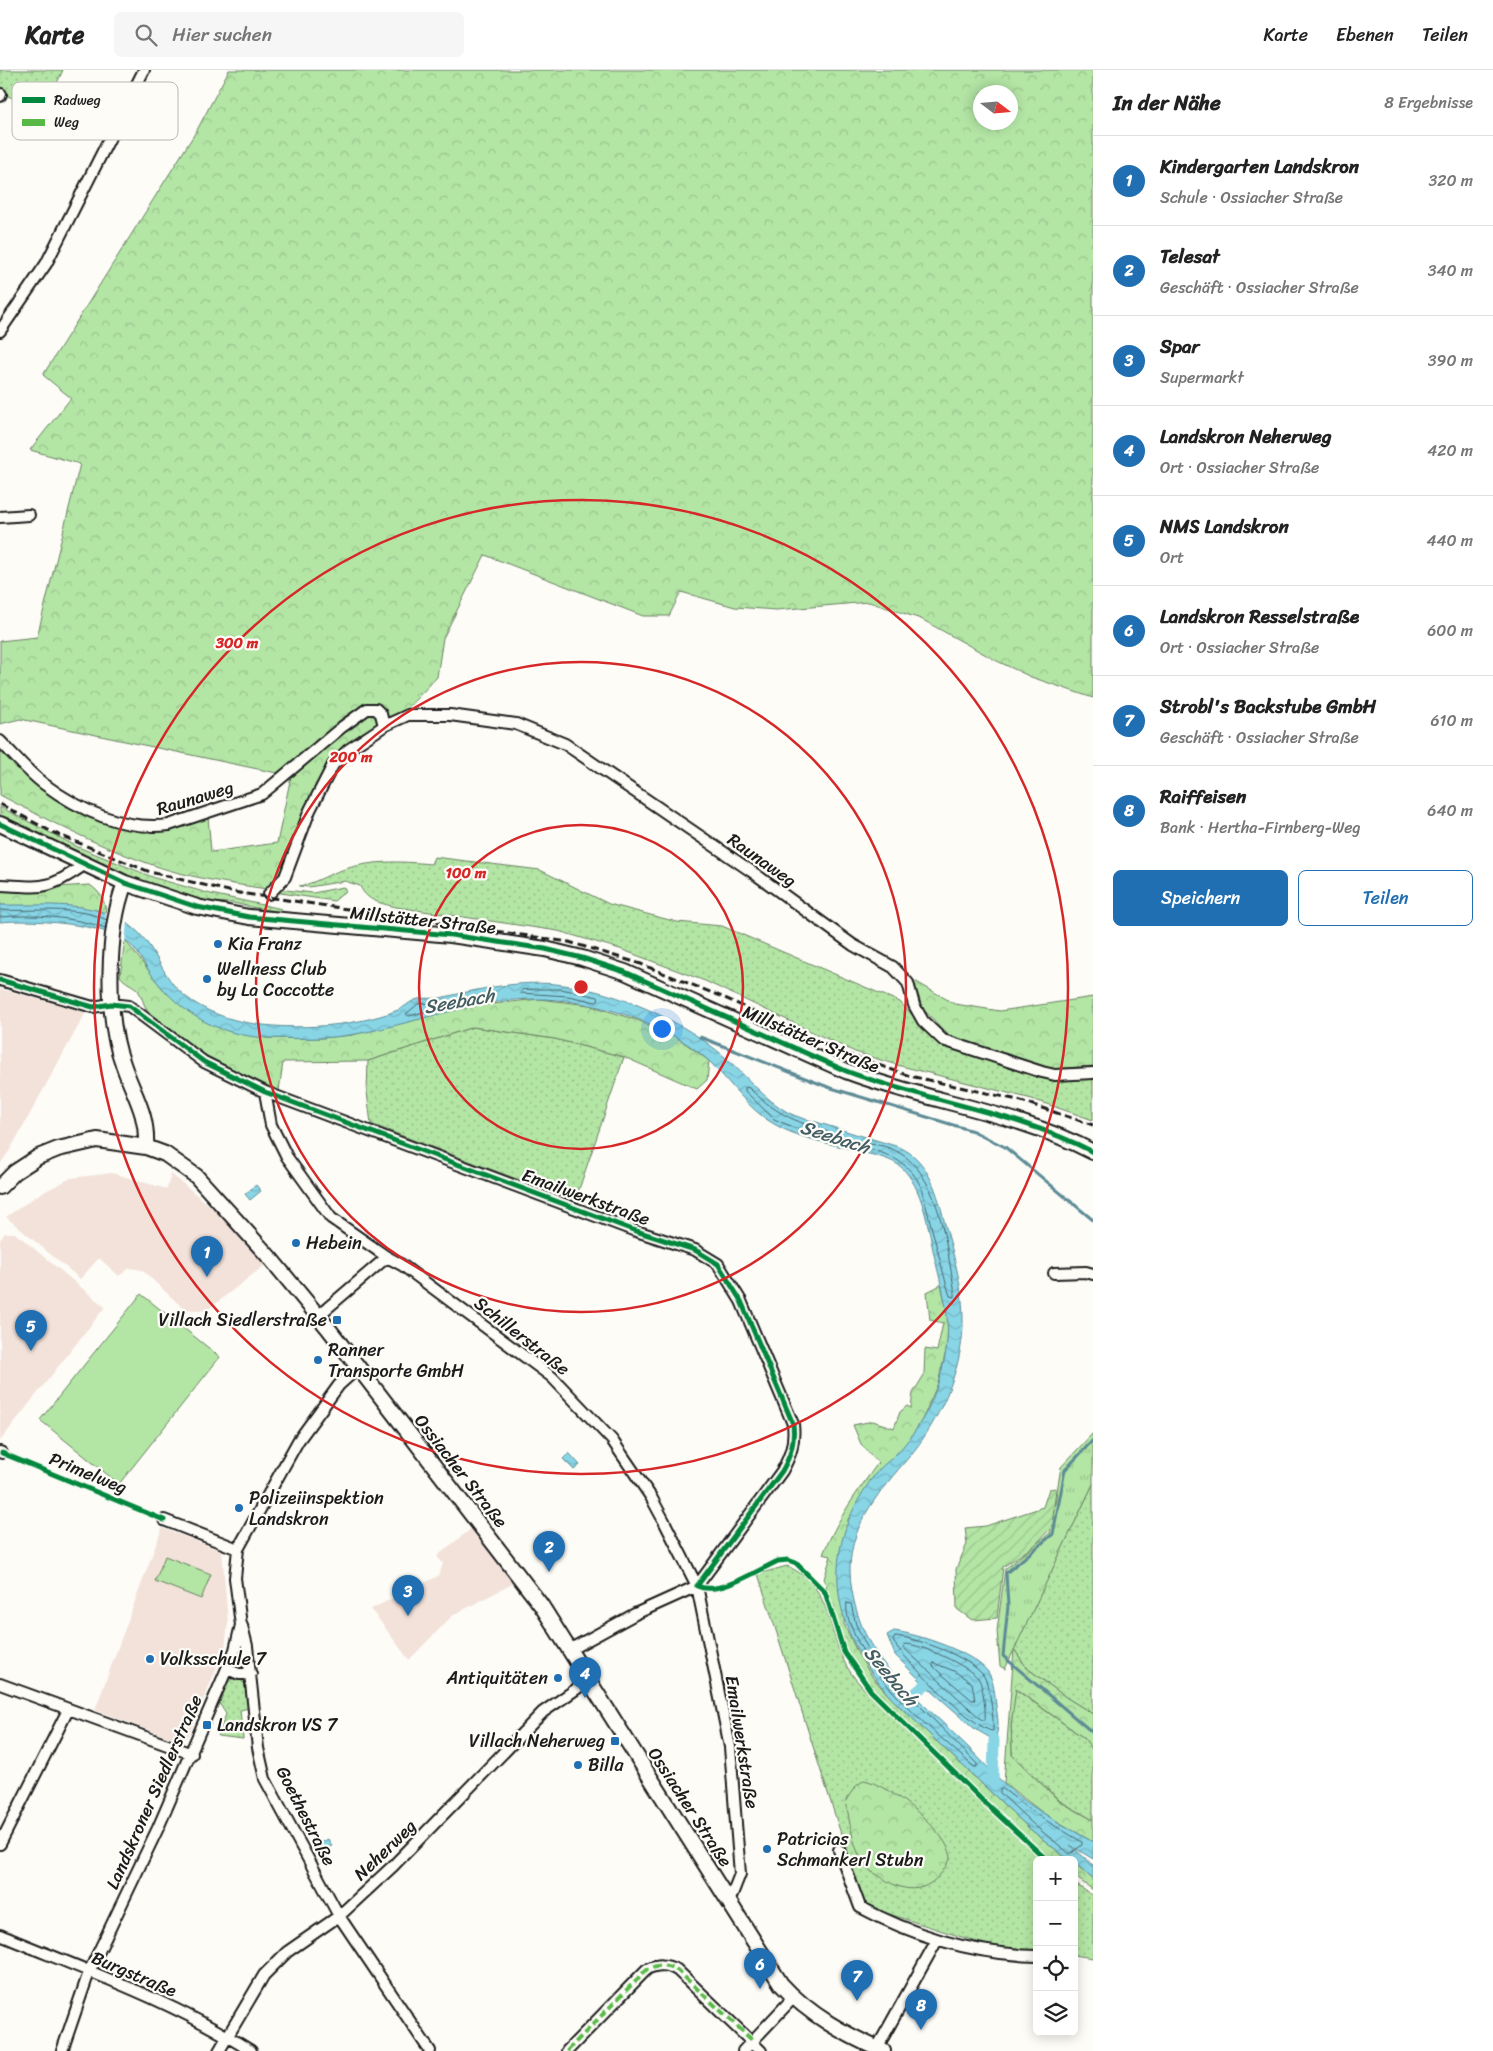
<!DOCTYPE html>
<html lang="de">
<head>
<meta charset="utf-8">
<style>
	:root { --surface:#fff; --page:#f6f6f6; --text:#222; --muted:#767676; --line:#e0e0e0; --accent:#1f6fb2 }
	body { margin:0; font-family:Sriracha,sans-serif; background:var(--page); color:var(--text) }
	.controls { position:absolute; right:15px; bottom:15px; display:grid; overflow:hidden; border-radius:8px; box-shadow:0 2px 12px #0003 }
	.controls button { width:45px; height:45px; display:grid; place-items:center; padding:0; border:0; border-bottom:1px solid var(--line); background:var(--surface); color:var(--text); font:25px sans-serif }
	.compass { position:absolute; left:973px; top:15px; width:45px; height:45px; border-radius:50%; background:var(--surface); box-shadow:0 2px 12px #0003; rotate:106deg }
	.you { position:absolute; left:661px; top:958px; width:18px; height:18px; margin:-12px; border:4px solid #fff; border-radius:50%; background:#1a73e8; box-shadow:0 0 0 8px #1a73e833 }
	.badge { display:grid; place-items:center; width:32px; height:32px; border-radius:50%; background:var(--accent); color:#fff; font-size:16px; font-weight:700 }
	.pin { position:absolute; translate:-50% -41px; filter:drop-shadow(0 1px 2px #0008) }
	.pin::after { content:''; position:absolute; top:26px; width:18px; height:15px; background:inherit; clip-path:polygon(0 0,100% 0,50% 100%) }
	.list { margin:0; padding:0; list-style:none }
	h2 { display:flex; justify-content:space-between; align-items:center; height:65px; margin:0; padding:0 20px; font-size:21px }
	h2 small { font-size:16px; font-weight:400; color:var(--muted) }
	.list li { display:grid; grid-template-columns:32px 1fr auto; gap:15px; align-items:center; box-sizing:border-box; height:90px; padding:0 20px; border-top:1px solid var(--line) }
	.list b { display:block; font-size:19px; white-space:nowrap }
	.list p { margin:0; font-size:16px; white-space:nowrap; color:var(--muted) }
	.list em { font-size:16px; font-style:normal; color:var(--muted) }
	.actions { display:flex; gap:10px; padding:15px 20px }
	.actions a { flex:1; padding:11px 0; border:1px solid var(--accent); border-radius:8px; text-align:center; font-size:18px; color:var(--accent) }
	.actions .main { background:var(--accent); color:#fff }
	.icon { flex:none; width:28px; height:28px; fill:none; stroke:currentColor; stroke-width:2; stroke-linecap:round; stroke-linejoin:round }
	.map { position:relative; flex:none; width:1093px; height:1981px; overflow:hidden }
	header { display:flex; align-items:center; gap:30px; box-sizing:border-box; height:70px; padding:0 25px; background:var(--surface); border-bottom:1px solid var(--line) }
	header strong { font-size:24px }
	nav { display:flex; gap:28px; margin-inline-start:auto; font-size:18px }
	.search { width:350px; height:45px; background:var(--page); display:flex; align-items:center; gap:12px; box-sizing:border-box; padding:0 18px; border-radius:8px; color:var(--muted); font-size:19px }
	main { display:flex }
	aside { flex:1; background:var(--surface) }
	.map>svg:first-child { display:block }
</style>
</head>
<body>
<header>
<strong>Karte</strong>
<div class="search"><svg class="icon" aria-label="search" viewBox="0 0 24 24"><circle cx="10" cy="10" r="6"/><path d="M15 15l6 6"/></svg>Hier suchen</div>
<nav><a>Karte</a><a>Ebenen</a><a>Teilen</a></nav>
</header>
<main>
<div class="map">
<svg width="1093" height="1981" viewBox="0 0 1093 1981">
	<defs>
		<pattern id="grass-dots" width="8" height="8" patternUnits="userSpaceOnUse" patternTransform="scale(1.25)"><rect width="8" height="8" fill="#b3e5a5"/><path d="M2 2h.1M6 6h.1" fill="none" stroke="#99c48d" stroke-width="1.8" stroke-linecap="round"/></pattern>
		<pattern id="forest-crowns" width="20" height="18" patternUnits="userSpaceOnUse" patternTransform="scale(1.25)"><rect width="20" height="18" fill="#b3e5a5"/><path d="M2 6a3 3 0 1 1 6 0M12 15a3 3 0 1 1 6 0" fill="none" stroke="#99c48d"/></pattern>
		<pattern id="park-tufts" width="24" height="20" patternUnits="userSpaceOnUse" patternTransform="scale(1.25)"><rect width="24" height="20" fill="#b3e5a5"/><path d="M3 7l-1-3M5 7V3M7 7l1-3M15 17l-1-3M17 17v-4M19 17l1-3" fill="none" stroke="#99c48d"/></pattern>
		<pattern id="garden-furrows" width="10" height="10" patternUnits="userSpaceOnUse" patternTransform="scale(1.25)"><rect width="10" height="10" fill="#b3e5a5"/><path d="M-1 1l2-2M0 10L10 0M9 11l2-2" fill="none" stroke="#99c48d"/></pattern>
		<pattern id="water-waves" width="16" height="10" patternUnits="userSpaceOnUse" patternTransform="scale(1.25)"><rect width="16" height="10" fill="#88d5e6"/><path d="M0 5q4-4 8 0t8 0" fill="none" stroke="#75b6c5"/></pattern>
	</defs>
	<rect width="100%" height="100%" fill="#fdfcf7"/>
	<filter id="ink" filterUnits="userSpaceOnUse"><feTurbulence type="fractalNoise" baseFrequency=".02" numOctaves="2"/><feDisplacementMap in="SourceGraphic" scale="10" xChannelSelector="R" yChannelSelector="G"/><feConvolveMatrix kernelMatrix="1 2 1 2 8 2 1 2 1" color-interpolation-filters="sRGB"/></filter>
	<g filter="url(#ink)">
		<path fill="#f3e2da" d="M0,919l81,21 4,4 -75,136 -10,14z
			M112,1103l55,16 4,-15 49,40 45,51 -59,46 -22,-2 -42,-39 -12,-2 -11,8 -20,-18 -19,21 -74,-62 32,-22 33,-17z
			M5,1163h10l90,74 -105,134v-201z
			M162,1458l60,23 6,71 -3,26 -37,88 -10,5 -83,-31z
			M472,1458l42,55 -62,33 -43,44 -38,-51 67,-33 5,-12 -6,-8z"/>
		<path fill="url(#grass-dots)" stroke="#688060" fill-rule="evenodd" d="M0,0h63l-20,43 -43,-21z
			M0,737l78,40 77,31 56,16 71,15 -1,2 -7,1 -41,-9 -35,-1 -43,-14 -101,-44 -54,-28z
			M434,787l106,13 69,34 68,18 45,4 178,76 34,36 20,11 46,13 93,15v43l-61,-21 -135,-34 -42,-13 -150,-71 -85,-32 -62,-18 -162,-24c-15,-4 -29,-5 -36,-21l-15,-5 -36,6 -10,-1c14,-2 26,-10 40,-15 30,-11 61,-10 92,-7z
			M343,817l3,4 -12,10 -60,-9 3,-3 36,4z
			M473,957l82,12 69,18 -49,144 -204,-77 -4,-32 1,-31z
			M1093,1414v230l-26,-16 -40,-30 -13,-19z
			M787,1496c49,21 38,70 64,107 13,19 35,35 51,52 46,46 93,90 141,135h-6v91l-47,-5 -126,-40 -106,-332zM887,1720l19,15 -40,62 -13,-32 -7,-35z
			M243,1577l2,19 -2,2 -7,-5z
			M232,1609h7l8,6 2,23 -9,2 3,29 -25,-3 8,-22 -7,-11 7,-19z
			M1015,1619l69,49 9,12v70l-33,-19 -48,-46 -1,-30z
			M1074,1813l19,13v62l-19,-3z"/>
		<path fill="url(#forest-crowns)" stroke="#688060" fill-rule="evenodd" d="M229,0h864v628l-62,-21 -34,-16 -76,-42 -52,-17 -93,8 -41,-3 -54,-15 -12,24h-26l-158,-61 -42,83 -6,39 -34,36 -42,20 -33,33 -52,114 -9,9c-41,-6 -82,-12 -120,-26 -51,-18 -100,-43 -147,-68v-48l38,37 70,36 33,12 21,-2 46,-14 3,36 66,-9 14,-67 -271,-57 -20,5v-83l37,-4 43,-173 -50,-14 41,-52 -28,-23 154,-245zM981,22h30v30h-30z
			M90,815c11,8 15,15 16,29l-10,-4 -96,-5v-15z
			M125,870l41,53 100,45h56l30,-3 111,-28 76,-8 50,6 48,15 40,17 32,24 -2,19 -10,9 -73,-32 -69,-18 -82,-12 -105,34 -85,1 -4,29c-38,-19 -106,-46 -131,-80 -5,-6 -6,-15 -10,-21 -5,-5 -13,-7 -18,-14z
			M913,910l42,24 45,7 93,-14v69l-42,3 -102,-33 -26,-27z
			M941,1215l7,29 -1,33 -9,36 -14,33 -10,17 -66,86 -4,105 14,30 15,24 20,22 137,129 39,31h-17l-17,-13 -132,-126 -47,-52 -10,-17 -22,-73 7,-23 -8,-2c14,-34 33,-61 55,-91l-17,-19 -8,-19 20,-4 21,7 6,-16 7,-6 4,2 2,-15 11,-18 1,-26 12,2 6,-28 -13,-3 -3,-28z
			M1014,1579l13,19 40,30 26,16v36l-9,-12 -68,-49 -5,36 1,30 47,46 34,19v22l-50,-29 -39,-30z
			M864,1710c25,5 83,50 87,77 -15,32 -39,42 -70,20 -5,-3 -12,-6 -16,-11 -12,-17 -16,-46 -19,-66l9,-13z
			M1074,1793l19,15v12l-19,-14z"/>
		<path fill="url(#park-tufts)" stroke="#688060" d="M1093,1363v51l-88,185 -5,-3 -3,-35 8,-62 45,-36 11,-66z"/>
		<path fill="url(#garden-furrows)" stroke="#688060" d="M1056,1418l-4,39 -17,18 -32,22 -6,51 -25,2 -15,-11 -1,-40 11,-25 -2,-16 21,-2 57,-19 6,-18z"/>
		<path fill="#b3e5a5" stroke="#688060" d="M141,1224l79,63 -101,127 -79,-64z
			M165,1486l46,18 -10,25 -46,-18z"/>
		<path fill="url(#water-waves)" stroke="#5d8b95" d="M0,835c43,1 95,-6 131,21 20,15 27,38 41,57 15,19 40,31 63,37 47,12 118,8 163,-10 6,-2 11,-8 17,-10 8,-3 17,-1 25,-2 40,-9 82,-19 124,-13 55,7 120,36 162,73 21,19 38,41 63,55 8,4 16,6 24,8 28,9 57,17 86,26 30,12 39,48 46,77 9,32 19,67 18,101 -1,46 -25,98 -54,132 -28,33 -58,65 -59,111 0,28 10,61 26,85 12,19 33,36 49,53 14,14 29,27 43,41 16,16 31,33 49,48 23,18 50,32 76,47v17l-23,-14 23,20v13l-19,-15v-3h-5l-39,-31 -137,-129c-61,-68 -77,-145 -20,-223 6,-9 15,-15 22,-22 21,-21 36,-47 44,-75 16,-52 7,-75 -5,-125 -6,-28 -11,-68 -33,-88 -9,-8 -24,-11 -36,-14 -30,-9 -64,-13 -91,-29 -25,-14 -43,-41 -63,-61 -37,-35 -94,-55 -144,-62 -75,-10 -139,20 -211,33 -28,5 -58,5 -87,4 -48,-2 -86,-22 -115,-60 -9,-12 -17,-30 -29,-38 -28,-17 -93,-21 -125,-18z
			M256,1115l5,6 -11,9 -5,-6z
			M569,1383l11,12 -6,5 -11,-11z
			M894,1561c24,3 79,21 94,41 6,9 7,24 8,34 2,13 4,23 -2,34l-19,-11 -50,-44 -30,-30 -8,-20z
			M328,1769l4,7 -13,6 -4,-7z"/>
		<path fill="#fdfcf7" d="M106,841l21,10 -2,22 -21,-8z"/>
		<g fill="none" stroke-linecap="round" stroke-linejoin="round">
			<path stroke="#47666d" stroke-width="1" d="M0,840c34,2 76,-5 107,10
				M0,847c35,-3 73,0 106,11
				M537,919h24l37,8 1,3 -3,2 -28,-6 -48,-3 2,-3z
				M438,933l2,2 -2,3 -29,8 -3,-2 12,-10z
				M749,1018c32,30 47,33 88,47l1,4 -36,-8 -28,-12 -29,-28v-3z
				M867,1074c70,1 77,91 87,143v10l-4,-1 -4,-13 -25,-96c-11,-24 -29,-31 -53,-39z
				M847,1533l4,1 5,21 16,32 105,107v3h-3c-44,-40 -93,-76 -119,-131 -4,-10 -10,-22 -8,-33z
				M896,1566c23,3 72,20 87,39 7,8 11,46 10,56 -15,1 -92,-74 -100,-90z
				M906,1574c17,1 60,21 72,34 5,6 8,34 7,42h-3l-77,-71 -1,-4z
				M934,1593l20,8 18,12 3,17h-3l-34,-29 -5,-5z
				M1003,1719l37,28 42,25v3l-12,9 -36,-29 -34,-32v-3z"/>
			<path stroke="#5d8b95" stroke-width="3" d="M700,967l128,50 145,44 32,16 88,73
				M1093,1370l-28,30 -12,64 -47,39 2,33 -5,50 90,77"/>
			<path stroke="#88d5e6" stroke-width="11" d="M908,1629l17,-14
				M993,1712l1,-42"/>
			<defs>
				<path id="street" d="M0,26l1,-2
					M0,261l46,-67 98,-194
					M0,447l29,-2
					M0,671c14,14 28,31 44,43 35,26 80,47 125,41l93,-31 80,-67 25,-18h9l5,5 3,12
					M0,815c43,2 47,6 84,-20
					M269,824l16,-17 25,-67 23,-45 15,-15 36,-24 24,-11h42l66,9 49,20 186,127 102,74 40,22 15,16 6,22 9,16 20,19 99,32 13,3 38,-2
					M0,910l93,27 18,-3 18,2 75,56 61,30 368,138 62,20 23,14 23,37 52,123c2,18 -2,31 -11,47l-85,115 -62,28 -66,36
					M265,1022l6,33 16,32 44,61 56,39 15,8 150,112 60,63 39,57 13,24 33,65 33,161 10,127 -11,28
					M1054,1203l32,-1 7,2
					M318,1246l69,-59
					M0,1382l2,1
					M164,1450l74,29
					M242,1556l5,20 11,102 7,31 74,137 91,135
					M227,1599l12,5h12
					M0,1614l192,70
					M0,1774l68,-134
					M839,1780l21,57c54,29 115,47 177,49
					M0,1865c85,35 173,66 251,116
					M877,1978l60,-108
					M62,1981l27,-79 69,-144 77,-178 6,-25 -6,-47 3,-29 60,-108 41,-56 19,-17
					M219,1981l45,-76 23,-23 52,-36 54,-50 150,-154 45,-31
					M567,1981l80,-82c11,-5 19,-5 30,1l84,81
					M743,1981l50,-53"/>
				<path id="secondary" d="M0,754l125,59 72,24 52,10 202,18 94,14 37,9 43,14 221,99c81,31 169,40 247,81
					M125,813c-18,47 -20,133 -2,181 10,30 25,49 23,83
					M0,1117l15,-15 23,-15 20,-8 39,-9 49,7 19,7 31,22 75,83 57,69 213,277 240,379c28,31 65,51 102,67"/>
			</defs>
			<use href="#street" stroke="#1c1c1c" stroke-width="14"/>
			<use href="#secondary" stroke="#1c1c1c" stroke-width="18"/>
			<use href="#street" stroke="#fdfcf7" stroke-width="10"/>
			<use href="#secondary" stroke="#fdfcf7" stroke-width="14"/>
			<path stroke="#1c1c1c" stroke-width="3" stroke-dasharray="8 4" stroke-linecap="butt" d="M0,734l52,28 98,40 83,20 336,50 72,22 84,34 116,54 69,24 108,24 75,25"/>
			<path stroke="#58b947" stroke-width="4" stroke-dasharray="8 4" stroke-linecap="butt" d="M567,1981l80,-82c11,-5 19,-5 30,1l75,70"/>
			<defs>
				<path id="cycleway" d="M0,754l125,59 72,24 52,10 202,18 94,14 37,9 43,14 221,99c81,31 169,40 247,81
					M0,910l93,27 18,-3 18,2 75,56 61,30 368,138 62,20 23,14 23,37 52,123c2,18 -2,31 -11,47l-85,115c22,10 59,-15 81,-25l10,-1 8,3 29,29 19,60 27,39 110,108 66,61
					M2,1383l162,67"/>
			</defs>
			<use href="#cycleway" stroke="#fdfcf7" stroke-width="8"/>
			<use href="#cycleway" stroke="#00873e" stroke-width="5"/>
		</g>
	</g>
	<g fill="none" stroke="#d62828" stroke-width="2.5">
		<circle cx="581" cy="917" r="162"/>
		<circle cx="581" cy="917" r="325"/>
		<circle cx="581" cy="917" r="487"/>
	</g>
	<g fill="#1f6fb2" stroke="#fdfcf7" stroke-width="2">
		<circle cx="218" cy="874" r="5"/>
		<circle cx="207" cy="909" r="5"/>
		<circle cx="296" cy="1173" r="5"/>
		<rect x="332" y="1245" width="10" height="10" rx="2.5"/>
		<circle cx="318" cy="1290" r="5"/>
		<circle cx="239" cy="1438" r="5"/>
		<circle cx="150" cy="1589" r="5"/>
		<circle cx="558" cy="1608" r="5"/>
		<rect x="202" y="1650" width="10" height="10" rx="2.5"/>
		<rect x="610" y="1666" width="10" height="10" rx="2.5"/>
		<circle cx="578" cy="1695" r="5"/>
		<circle cx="767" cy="1779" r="5"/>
	</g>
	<g text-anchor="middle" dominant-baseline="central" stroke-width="4.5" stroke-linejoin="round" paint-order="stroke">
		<g font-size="18" fill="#1c1c1c" stroke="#fdfcf7">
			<text transform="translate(195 728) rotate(-17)">Raunaweg</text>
			<text transform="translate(762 790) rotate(35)">Raunaweg</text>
			<text transform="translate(423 850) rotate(6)">Millstätter Straße</text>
			<text transform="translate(811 969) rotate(23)">Millstätter Straße</text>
			<text transform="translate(586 1127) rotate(20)">Emailwerkstraße</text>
			<text transform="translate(522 1266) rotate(38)">Schillerstraße</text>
			<text transform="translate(461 1401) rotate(52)">Ossiacher Straße</text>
			<text transform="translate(88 1403) rotate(22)">Primelweg</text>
			<text transform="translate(742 1672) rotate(81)">Emailwerkstraße</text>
			<text transform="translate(154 1722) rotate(-66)">Landskroner Siedlerstraße</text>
			<text transform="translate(690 1737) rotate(57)">Ossiacher Straße</text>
			<text transform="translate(306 1746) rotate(63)">Goethestraße</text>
			<text transform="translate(385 1780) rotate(-44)">Neherweg</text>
			<text transform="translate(134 1904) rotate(23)">Burgstraße</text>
		</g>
		<g font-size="18" fill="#1c1c1c" stroke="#fdfcf7" text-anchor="start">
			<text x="228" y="874">Kia Franz</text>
			<text x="217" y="899">Wellness Club<tspan x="217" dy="21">by La Coccotte</tspan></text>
			<text x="306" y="1173">Hebein</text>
			<text x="327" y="1250" text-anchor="end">Villach Siedlerstraße</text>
			<text x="328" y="1280">Ranner<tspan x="328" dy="21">Transporte GmbH</tspan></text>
			<text x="249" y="1428">Polizeiinspektion<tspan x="249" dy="21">Landskron</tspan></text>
			<text x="160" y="1589">Volksschule 7</text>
			<text x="548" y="1608" text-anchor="end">Antiquitäten</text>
			<text x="217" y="1655">Landskron VS 7</text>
			<text x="605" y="1671" text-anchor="end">Villach Neherweg</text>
			<text x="588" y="1695">Billa</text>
			<text x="777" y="1769">Patricias<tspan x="777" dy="21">Schmankerl Stubn</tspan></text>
		</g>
		<g font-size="19" font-style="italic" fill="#425d63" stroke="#fdfcf7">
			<text transform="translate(459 931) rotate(-10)">Seebach</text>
			<text transform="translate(835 1067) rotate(18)">Seebach</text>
			<text transform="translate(891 1606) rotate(50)">Seebach</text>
		</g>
	</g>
	<rect x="12" y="12" width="166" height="58" rx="8" fill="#fdfcf7" stroke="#bab9b5" stroke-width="1"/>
	<rect x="22" y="27" width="23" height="6" fill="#00873e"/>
	<rect x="22" y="49" width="23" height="7" fill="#58b947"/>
	<g font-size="14" fill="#1c1c1c">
		<text x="54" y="35">Radweg</text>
		<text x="54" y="57">Weg</text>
	</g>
	<circle cx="581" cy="917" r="8" fill="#d62828" stroke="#fdfcf7" stroke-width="2.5"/>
	<g font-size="15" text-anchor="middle" font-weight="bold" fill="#d62828" stroke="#fdfcf7" stroke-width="4.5" stroke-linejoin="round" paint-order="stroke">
		<text x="237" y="578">300 m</text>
		<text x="351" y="692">200 m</text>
		<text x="466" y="808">100 m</text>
	</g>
</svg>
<div class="controls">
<button>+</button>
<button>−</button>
<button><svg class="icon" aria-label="locate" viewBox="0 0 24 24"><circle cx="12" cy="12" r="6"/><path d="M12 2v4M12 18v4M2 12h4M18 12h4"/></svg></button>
<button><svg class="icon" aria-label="layers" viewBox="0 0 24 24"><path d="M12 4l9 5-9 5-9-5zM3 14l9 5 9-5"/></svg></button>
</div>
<svg class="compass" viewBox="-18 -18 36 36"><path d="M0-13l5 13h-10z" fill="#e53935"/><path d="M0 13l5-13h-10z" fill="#767676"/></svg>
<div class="you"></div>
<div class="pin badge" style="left:207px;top:1207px">1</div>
<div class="pin badge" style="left:549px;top:1502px">2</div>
<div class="pin badge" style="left:408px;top:1546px">3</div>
<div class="pin badge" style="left:585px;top:1628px">4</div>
<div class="pin badge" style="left:31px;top:1281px">5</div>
<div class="pin badge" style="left:760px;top:1919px">6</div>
<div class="pin badge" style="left:857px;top:1931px">7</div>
<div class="pin badge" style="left:921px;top:1960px">8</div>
</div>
<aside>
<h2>In der Nähe<small>8 Ergebnisse</small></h2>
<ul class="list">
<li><span class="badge">1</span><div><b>Kindergarten Landskron</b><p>Schule · Ossiacher Straße</p></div><em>320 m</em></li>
<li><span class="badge">2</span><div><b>Telesat</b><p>Geschäft · Ossiacher Straße</p></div><em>340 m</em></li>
<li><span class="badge">3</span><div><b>Spar</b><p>Supermarkt</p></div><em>390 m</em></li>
<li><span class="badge">4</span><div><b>Landskron Neherweg</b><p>Ort · Ossiacher Straße</p></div><em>420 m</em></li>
<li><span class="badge">5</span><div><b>NMS Landskron</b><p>Ort</p></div><em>440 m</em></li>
<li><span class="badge">6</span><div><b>Landskron Resselstraße</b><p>Ort · Ossiacher Straße</p></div><em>600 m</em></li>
<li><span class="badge">7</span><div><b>Strobl's Backstube GmbH</b><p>Geschäft · Ossiacher Straße</p></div><em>610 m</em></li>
<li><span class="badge">8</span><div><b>Raiffeisen</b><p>Bank · Hertha-Firnberg-Weg</p></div><em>640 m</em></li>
</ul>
<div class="actions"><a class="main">Speichern</a><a>Teilen</a></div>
</aside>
</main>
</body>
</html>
